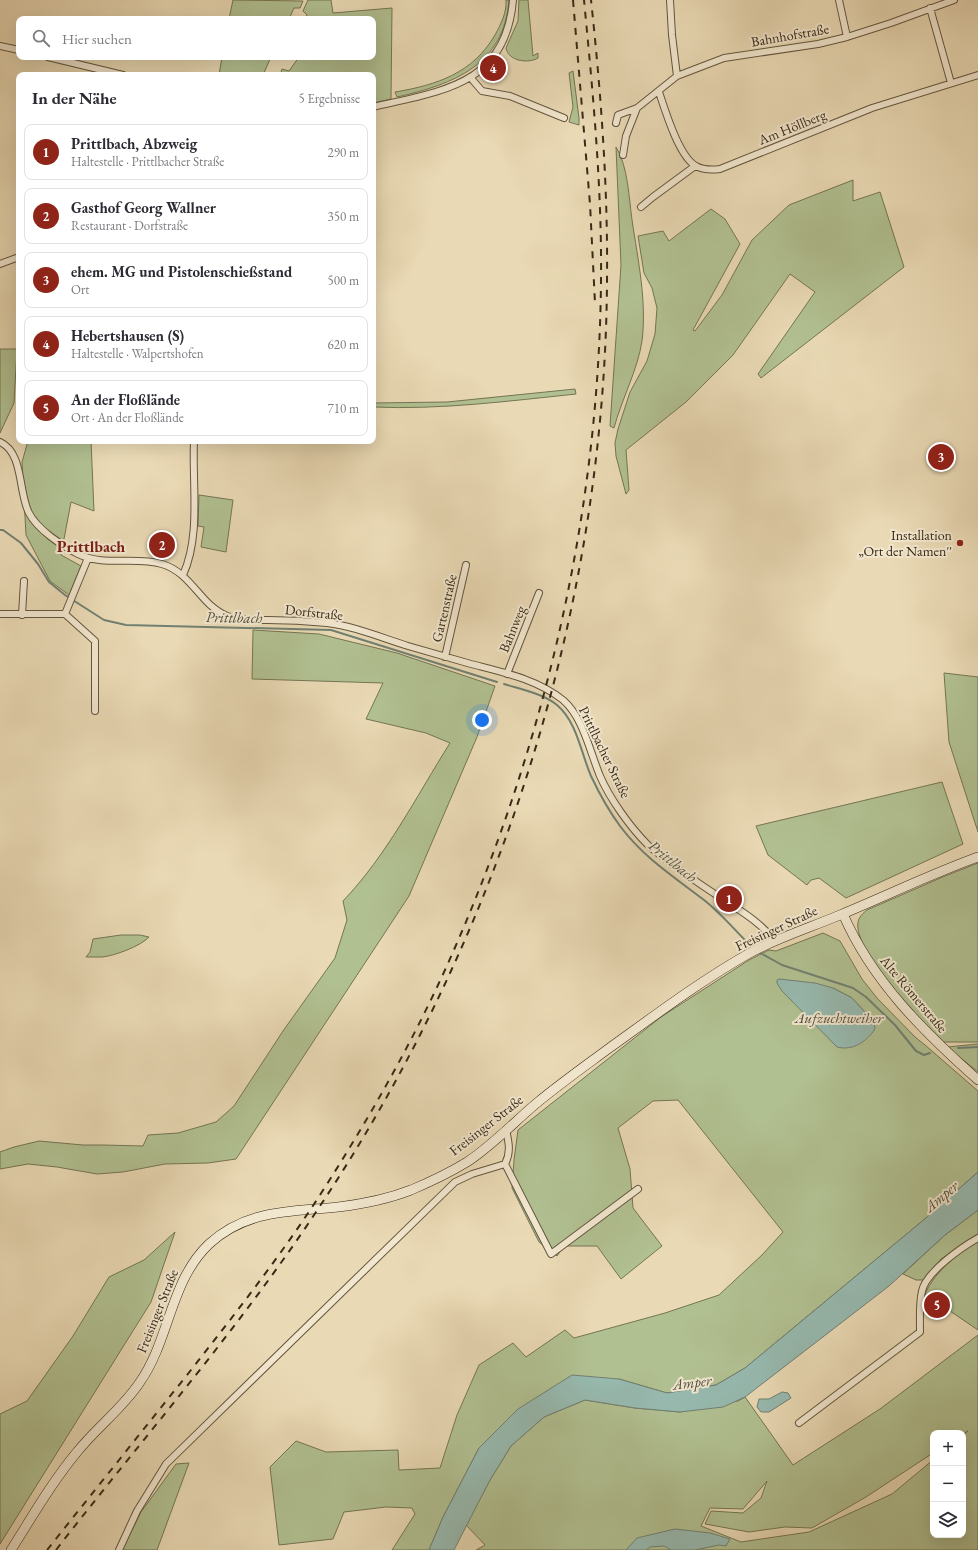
<!DOCTYPE html>
<html lang="de">
<head>
<meta charset="utf-8">
<style>
	:root { --surface:#fff; --page:#f2f2f3; --text:#2b2b33; --muted:#7c7c81; --line:#e1e1e2; --accent:#8f2418 }
	body { margin:0; font-family:"EB Garamond",serif; background:var(--page); color:var(--text) }
	.controls { position:absolute; right:12px; bottom:12px; display:grid; overflow:hidden; border-radius:8px; box-shadow:0 4px 16px #0002 }
	.controls button { width:36px; height:36px; display:grid; place-items:center; padding:0; border:0; border-bottom:1px solid var(--line); background:var(--surface); color:var(--text); font:20px sans-serif }
	.you { position:absolute; left:482px; top:720px; width:14px; height:14px; margin:-10px; border:3px solid #fff; border-radius:50%; background:#1a73e8; box-shadow:0 0 0 6px #1a73e833 }
	.badge { display:grid; place-items:center; width:26px; height:26px; border-radius:50%; background:var(--accent); color:#fff; font-size:13px; font-weight:700 }
	.pin { position:absolute; translate:-50% -50%; border:2px solid #fff; box-shadow:0 1px 4px #0006 }
	.list { margin:0; padding:0; list-style:none }
	h2 { display:flex; justify-content:space-between; align-items:center; height:52px; margin:0; padding:0 16px; font-size:17px }
	h2 small { font-size:13px; font-weight:400; color:var(--muted) }
	.list li { display:grid; grid-template-columns:26px 1fr auto; gap:12px; align-items:center; box-sizing:border-box; height:56px; margin:0 8px 8px; padding:0 8px; border:1px solid var(--line); border-radius:8px }
	.list b { display:block; font-size:15px; white-space:nowrap }
	.list p { margin:0; font-size:13px; white-space:nowrap; color:var(--muted) }
	.list em { font-size:13px; font-style:normal; color:var(--muted) }
	.icon { flex:none; width:22px; height:22px; fill:none; stroke:currentColor; stroke-width:2; stroke-linecap:round; stroke-linejoin:round }
	.map { position:relative; flex:none; width:978px; height:1550px; overflow:hidden }
	.search { position:absolute; background:var(--surface); box-shadow:0 4px 16px #0002; left:16px; top:16px; width:360px; height:44px; display:flex; align-items:center; gap:10px; box-sizing:border-box; padding:0 14px; border-radius:8px; color:var(--muted); font-size:15px }
	.panel { position:absolute; background:var(--surface); box-shadow:0 4px 16px #0002; left:16px; top:72px; width:360px; height:372px; border-radius:8px }
	.map>svg:first-child { display:block }
</style>
</head>
<body>
<div class="map">
<svg width="978" height="1550" viewBox="0 0 978 1550">
	<rect width="100%" height="100%" fill="#e9d9b4"/>
	<filter id="stains"><feTurbulence type="fractalNoise" baseFrequency=".005" numOctaves="4"/><feColorMatrix values="0 0 0 0 .2 0 0 0 0 .09 0 0 0 0 .02 0 0 0 .5 -.17"/></filter>
	<radialGradient id="worn" r=".72"><stop offset=".6" stop-color="#630" stop-opacity="0"/><stop offset="1" stop-color="#630" stop-opacity=".3"/></radialGradient>
	<path fill="#b1c091" stroke="#747554" fill-rule="evenodd" d="M233,0l70,1 -3,7h-6l-5,11h-60z
		M308,0h23l2,13 59,-5 -1,91 -18,4v-28h-93l2,-6 7,2 10,-14h74v-38h-68l2,-4 -4,-4z
		M506,0h3c-5,65 -55,84 -112,97l-2,-5c42,-7 78,-19 100,-57 6,-11 12,-23 11,-35z
		M519,0h9l5,56 5,-3v5c-10,6 -30,3 -32,-10l12,-27z
		M222,57h49l-8,18h-44z
		M573,71l6,47v7l-10,-3 4,-15 -4,-34z
		M616,147c12,19 13,51 16,73 6,40 15,82 10,121 -4,28 -21,60 -28,87l-4,-2 11,-161z
		M853,180v21l27,-9 24,75 -143,111 -3,-4 57,-82 -25,-18 -57,81 -47,47 -60,48 3,40 -3,4 -10,-38 -1,-13 3,-14 12,-37 17,-31 8,-27 2,-26 -5,-20 -8,-15 -6,-37 25,-5 6,10 42,-32 14,10 15,25 -47,86 2,1 27,-36 30,-55 37,-35z
		M0,349h17l-3,54 -14,30z
		M575,389l1,5c-67,7 -136,16 -203,13v-4l74,-1z
		M28,441h63l3,70 -23,-9 -10,53 20,11 -12,29 -19,-14 -24,-46 -4,-73z
		M199,495l34,5 -7,52 -25,-5 3,-20 -6,-1z
		M253,630l66,4 78,19 98,33 -18,51 -68,159 -173,263 -28,4 -43,1 -42,8 -26,2 -40,-7 -29,-3 -28,5v-17l14,-5 25,-6 44,4h20l40,1 5,-11 30,-2 38,-11 18,-16 49,-75 52,-73 12,-38 -4,-19c44,-46 73,-104 107,-158l-24,-10 -60,-14 17,-36 -131,-4z
		M944,673l34,4v155l-29,-90z
		M942,782l21,62 -117,54 -27,-20 -8,2 -4,5 -39,-30 -12,-29z
		M978,863v179h-36c-20,-21 -89,-90 -84,-120 1,-5 5,-9 9,-12l78,-34z
		M823,933l17,8 22,38 15,19 38,39 10,8 53,46v81l-52,46 -181,150 -29,17 -49,8 -48,-14 -140,69 -36,69 -14,33h-37l23,-36 -3,-6 -26,-1 -42,5 -11,27 -54,6 -9,-78 26,-26 30,11 72,-2 1,20 41,-2 17,-53 22,-50 34,-22 13,14 39,-27 9,8 91,-25 54,-18 43,-40 21,-23 -105,-132 -25,1 -35,27 12,41 3,39 29,38 -41,33 -24,-33h-33l-7,10 -18,-14 -27,-54 2,-28 4,-30 143,-113 88,-57 20,-10 7,1zM833,988l19,10 22,24z
		M121,935h19l9,2c-8,9 -35,19 -47,20 -5,0 -11,0 -16,0l4,-5 3,-13z
		M978,1044v28l-31,-25z
		M978,1210v24l-37,25 -18,21h-7l-13,-6 42,-39z
		M175,1232l-24,70 -151,242v-130l27,-13 46,-65 36,-59 35,-17z
		M978,1242v88l-53,-36c10,-23 32,-40 53,-52z
		M978,1335v215h-502l9,-5 -19,-20 24,-45 21,-34 33,-29 41,-17 50,8 45,4 58,-11 7,-4 48,68 87,-56zM968,1431l-5,4v100h-30v-75l-41,34 -83,38 -68,10 -40,-16 9,-18 33,1 24,-28 -6,17 -18,15 -32,-2 -6,13 44,8 36,-5 27,1 54,-31 67,-44v-20l30,1z
		M189,1463l-32,87h-35l19,-38 35,-48z"/>
	<path fill="#97bab0" stroke="#718072" d="M779,979l36,4 18,5 19,10 22,24 1,7c-9,13 -22,22 -38,18l-55,-56 -5,-8v-3z
		M978,1172v38l-33,25 -56,51 -144,111 -22,10 -43,5 -45,-4 -50,-8 -41,17 -33,29 -21,34 -36,70h-25l14,-33 36,-69 39,-39 54,-34 47,4 48,14 49,-8 29,-17 181,-150z
		M782,1392l6,1 3,5 -22,14h-8l-4,-5 2,-8h10z
		M675,1529l35,4 20,6 -4,7 -7,-1 -24,5h-24l-7,-4 -14,1 -4,3h-20l11,-12z"/>
	<g fill="none" stroke-linecap="round" stroke-linejoin="round">
		<path stroke="#718072" stroke-width="2" d="M0,530h3l18,13 17,21 11,18 16,13 39,25 22,5 205,5 166,52
			M504,684c16,5 40,10 53,21 20,17 24,48 34,71 8,17 18,35 29,50 23,31 54,51 84,74 18,14 33,33 50,49
			M757,951l25,14 71,23 13,9 29,28 21,26 8,4 6,-2
			M958,1048l20,-1"/>
		<defs>
			<path id="minor" d="M670,0l2,35 5,41
				M839,0l8,37
				M930,8l21,75
				M0,46l19,4
				M48,57l75,18
				M470,77l12,14 28,5 54,22
				M659,92c6,18 20,65 37,74 7,4 16,4 24,3l152,-61 106,-33
				M373,107c69,-16 133,-22 140,-107
				M616,123l2,-8 19,-7
				M623,155l3,-19 11,-28 40,-32 47,-18 94,-14 29,-7 44,-14 63,-23
				M641,207l12,-10 42,-31
				M0,264l19,-7
				M0,442c24,11 18,50 29,71 8,16 33,33 49,41 27,13 56,2 84,10 30,9 38,41 65,52 13,5 27,4 40,4 20,0 40,1 60,3 27,3 55,15 81,23 21,6 42,12 63,18 31,8 66,15 92,36 20,17 27,52 37,76 10,23 30,51 48,69 5,5 11,9 16,13 18,14 37,27 57,40 20,13 39,24 54,43
				M183,575c18,-39 9,-92 11,-134
				M0,614h65l23,-56
				M65,614l30,27v70
				M22,615l2,-34
				M445,657l21,-92
				M507,674l32,-81
				M506,1130c3,13 5,22 -1,34l46,90 87,-65
				M799,1423l121,-91c0,-13 -1,-28 2,-41 4,-19 40,-44 56,-53
				M119,1550l18,-39 29,-47 289,-282 17,-8 33,-10"/>
			<path id="secondary" d="M843,914c29,67 81,118 135,166
				M11,1550c21,-33 41,-68 66,-98 20,-25 46,-44 63,-70 30,-43 30,-101 69,-138 38,-35 82,-32 129,-37 25,-3 50,-8 73,-17 19,-8 38,-17 56,-28 26,-17 48,-41 71,-60 23,-19 47,-36 70,-53 46,-33 91,-67 140,-95 29,-16 61,-26 92,-39 46,-19 91,-41 138,-58"/>
		</defs>
		<use href="#minor" stroke="#64563e" stroke-width="8"/>
		<use href="#secondary" stroke="#382a16" stroke-width="10"/>
		<use href="#minor" stroke="#f1e6ce" stroke-width="6"/>
		<use href="#secondary" stroke="#f1e6ce" stroke-width="9"/>
		<path stroke="#382a16" stroke-width="2" stroke-dasharray="7 7" stroke-linecap="butt" d="M573,0l17,204 5,99
			M47,1550c48,-60 96,-120 144,-180 47,-60 95,-121 136,-186 47,-74 91,-152 126,-232 93,-211 146,-441 148,-671 1,-94 -8,-187 -17,-281
			M56,1550c87,-112 181,-219 260,-338 183,-273 289,-601 291,-931 1,-94 -6,-188 -16,-281"/>
	</g>
	<circle fill="#8f2418" stroke="#f1e6ce" stroke-width="1.5" cx="960" cy="543" r="4"/>
	<g text-anchor="middle" dominant-baseline="central" stroke-width="4" stroke-linejoin="round" paint-order="stroke">
		<g font-size="14" fill="#382a16" stroke="#f1e6ce">
			<text transform="translate(790 35) rotate(-10)">Bahnhofstraße</text>
			<text transform="translate(792 127) rotate(-22)">Am Höllberg</text>
			<text transform="translate(444 608) rotate(-77)">Gartenstraße</text>
			<text transform="translate(314 612) rotate(6)">Dorfstraße</text>
			<text transform="translate(512 629) rotate(-68)">Bahnweg</text>
			<text transform="translate(605 752) rotate(64)">Prittlbacher Straße</text>
			<text transform="translate(776 928) rotate(-25)">Freisinger Straße</text>
			<text transform="translate(914 994) rotate(50)">Alte Römerstraße</text>
			<text transform="translate(486 1125) rotate(-38)">Freisinger Straße</text>
			<text transform="translate(157 1311) rotate(-68)">Freisinger Straße</text>
		</g>
		<g font-size="14" fill="#382a16" stroke="#f1e6ce" text-anchor="end">
			<text x="952" y="535">Installation<tspan x="952" dy="16">„Ort der Namen''</tspan></text>
		</g>
		<g font-size="15" font-style="italic" fill="#504e3c" stroke="#f1e6ce">
			<text transform="translate(234 617) rotate(1)">Prittlbach</text>
			<text transform="translate(673 861) rotate(39)">Prittlbach</text>
			<text x="839" y="1017">Aufzuchtweiher</text>
			<text transform="translate(941 1196) rotate(-40)">Amper</text>
			<text transform="translate(692 1382) rotate(-7)">Amper</text>
		</g>
		<g font-size="16" font-weight="bold" fill="#7a1f14" stroke="#f1e6ce">
			<text x="91" y="546">Prittlbach</text>
		</g>
	</g>
	<rect width="100%" height="100%" filter="url(#stains)"/>
	<rect width="100%" height="100%" fill="url(#worn)"/>
</svg>
<div class="controls">
<button>+</button>
<button>−</button>
<button><svg class="icon" aria-label="layers" viewBox="0 0 24 24"><path d="M12 4l9 5-9 5-9-5zM3 14l9 5 9-5"/></svg></button>
</div>
<div class="you"></div>
<div class="pin badge" style="left:729px;top:899px">1</div>
<div class="pin badge" style="left:162px;top:545px">2</div>
<div class="pin badge" style="left:941px;top:457px">3</div>
<div class="pin badge" style="left:493px;top:68px">4</div>
<div class="pin badge" style="left:937px;top:1305px">5</div>
<div class="search"><svg class="icon" aria-label="search" viewBox="0 0 24 24"><circle cx="10" cy="10" r="6"/><path d="M15 15l6 6"/></svg>Hier suchen</div>
<section class="panel">
<h2>In der Nähe<small>5 Ergebnisse</small></h2>
<ul class="list">
<li><span class="badge">1</span><div><b>Prittlbach, Abzweig</b><p>Haltestelle · Prittlbacher Straße</p></div><em>290 m</em></li>
<li><span class="badge">2</span><div><b>Gasthof Georg Wallner</b><p>Restaurant · Dorfstraße</p></div><em>350 m</em></li>
<li><span class="badge">3</span><div><b>ehem. MG und Pistolenschießstand</b><p>Ort</p></div><em>500 m</em></li>
<li><span class="badge">4</span><div><b>Hebertshausen (S)</b><p>Haltestelle · Walpertshofen</p></div><em>620 m</em></li>
<li><span class="badge">5</span><div><b>An der Floßlände</b><p>Ort · An der Floßlände</p></div><em>710 m</em></li>
</ul>
</section>
</div>
</body>
</html>
